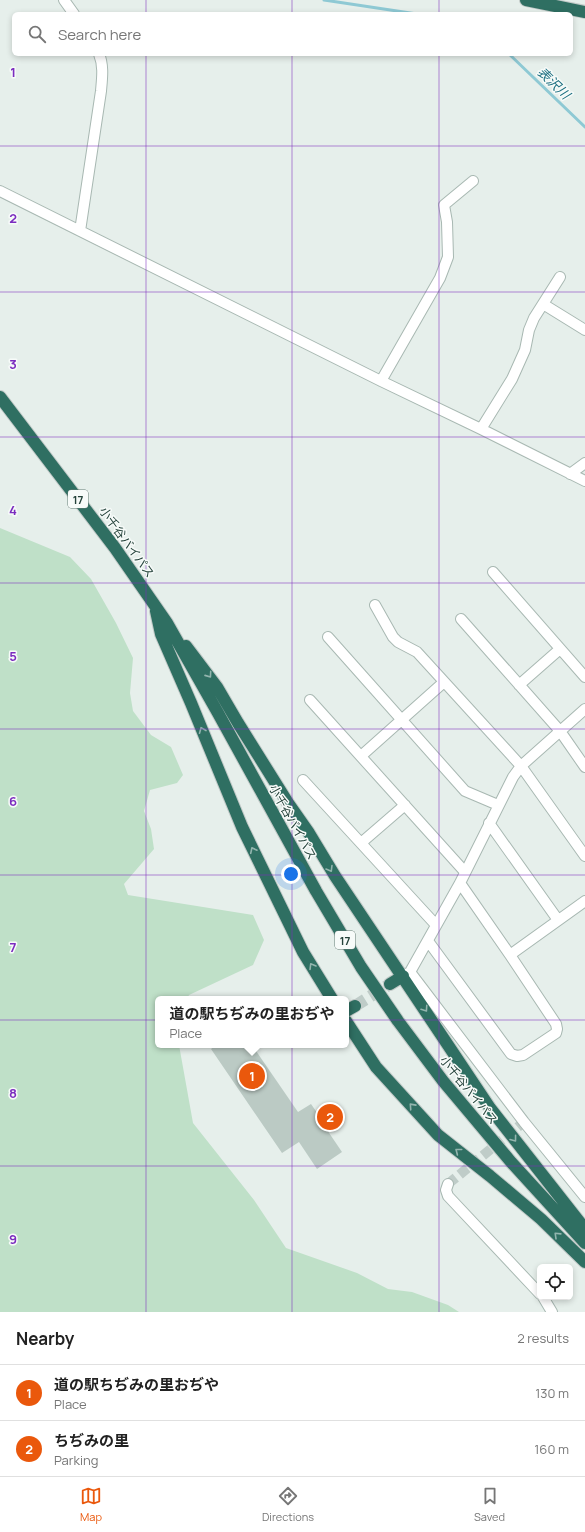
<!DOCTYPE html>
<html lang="en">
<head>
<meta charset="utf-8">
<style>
	:root { --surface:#fff; --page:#f2f2f2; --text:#222; --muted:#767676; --line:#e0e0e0; --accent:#ea580c }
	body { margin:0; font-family:Manrope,"Noto Sans JP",sans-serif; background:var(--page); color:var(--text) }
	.controls { position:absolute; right:12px; bottom:12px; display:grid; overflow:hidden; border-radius:6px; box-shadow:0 2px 6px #0003 }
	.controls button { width:36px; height:36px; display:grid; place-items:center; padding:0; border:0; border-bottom:1px solid var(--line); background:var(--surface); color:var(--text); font:20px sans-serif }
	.you { position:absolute; left:291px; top:874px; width:14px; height:14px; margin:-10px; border:3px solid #fff; border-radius:50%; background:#1a73e8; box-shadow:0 0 0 6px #1a73e833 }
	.badge { display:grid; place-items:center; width:26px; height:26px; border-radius:50%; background:var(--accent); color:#fff; font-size:13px; font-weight:700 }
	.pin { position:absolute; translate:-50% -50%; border:2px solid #fff; box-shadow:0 1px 4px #0006 }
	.popup { position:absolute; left:155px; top:996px; width:194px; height:52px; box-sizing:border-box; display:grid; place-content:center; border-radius:6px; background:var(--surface); filter:drop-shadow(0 1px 3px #0005); font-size:13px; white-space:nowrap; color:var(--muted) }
	.popup b { font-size:15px; color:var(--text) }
	.popup::after { content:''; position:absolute; left:50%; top:100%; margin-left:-8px; border:8px solid transparent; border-top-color:var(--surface) }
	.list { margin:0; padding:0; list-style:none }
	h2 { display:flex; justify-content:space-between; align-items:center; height:52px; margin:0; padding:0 16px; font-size:17px }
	h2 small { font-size:13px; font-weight:400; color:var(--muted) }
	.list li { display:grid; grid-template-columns:26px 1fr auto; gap:12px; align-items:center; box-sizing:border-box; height:56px; padding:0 16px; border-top:1px solid var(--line) }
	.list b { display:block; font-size:15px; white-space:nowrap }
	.list p { margin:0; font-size:13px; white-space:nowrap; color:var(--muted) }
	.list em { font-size:13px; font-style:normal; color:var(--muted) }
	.icon { flex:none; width:22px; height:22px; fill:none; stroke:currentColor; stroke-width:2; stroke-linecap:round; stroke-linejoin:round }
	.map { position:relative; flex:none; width:585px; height:1312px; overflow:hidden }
	.search { position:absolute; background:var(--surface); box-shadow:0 2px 6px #0003; left:12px; right:12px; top:12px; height:44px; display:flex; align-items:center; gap:10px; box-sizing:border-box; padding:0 14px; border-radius:6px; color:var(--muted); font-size:15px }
	.sheet { height:164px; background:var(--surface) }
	nav { display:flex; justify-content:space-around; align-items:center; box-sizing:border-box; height:56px; border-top:1px solid var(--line); background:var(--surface); font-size:11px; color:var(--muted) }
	nav a { display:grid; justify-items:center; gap:2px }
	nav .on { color:var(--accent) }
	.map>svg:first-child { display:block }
</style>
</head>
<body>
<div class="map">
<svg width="585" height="1312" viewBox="0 0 585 1312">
	<rect width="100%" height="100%" fill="#e6efeb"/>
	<path fill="#bfe0c8" d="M0,528l70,29 21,22 25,44 17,35 -3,35 3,18 18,24 20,12 12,28 -6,8 -27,7 -6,21 7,18 3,20 -30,35 4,11 125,20 11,25 -11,25 -64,30 -2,4h-29v46h21l14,78 61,77 32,48 71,25 31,16 24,3 36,13 11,7h-459z"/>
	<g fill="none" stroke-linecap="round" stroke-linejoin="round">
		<path stroke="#8ec9d4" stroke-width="3" d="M324,0l93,14
			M509,54l76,73"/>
	</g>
	<path fill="#bbcac4" d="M216,1045h36l46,67 13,-8 9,13 -1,1 23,34 -25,17 -18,-27 -17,11 -71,-104z"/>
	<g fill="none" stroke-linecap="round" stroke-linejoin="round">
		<path stroke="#bfccc8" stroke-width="10" stroke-dasharray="10 5" stroke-linecap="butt" d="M448,1184l76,-62"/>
		<path stroke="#bfccc8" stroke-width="12" stroke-dasharray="12 6" stroke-linecap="butt" d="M355,1006l35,-22"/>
		<defs>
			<path id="street" d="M64,0l10,14
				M0,191l381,190 100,48 104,52
				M80,231l21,-140c1,-12 3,-25 -2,-37
				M543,304l42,26
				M381,381l59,-103 8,-21 -1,-35 -3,-17 29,-24
				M481,429l31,-50 13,-29 4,-20 5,-12 26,-41
				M570,474l15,-11
				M493,572l92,105
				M375,605l18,32 5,5 19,10 104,114 64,90
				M461,619l99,112 25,36
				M328,637l137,154 33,14
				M519,685l41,-36
				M310,700l155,172
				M361,756l83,-74
				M303,780l133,145
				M489,823l69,97
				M361,843l44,-38
				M428,941l83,113 6,2 6,-1 33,-22 1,-4 -1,-5 -46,-69 -50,-72
				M510,955l75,-54
				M410,972l114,150 61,75
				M403,976l7,-4 50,-89 53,-106 8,-11 64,-57
				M448,1184l-2,6 2,6 92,98
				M543,1297l9,15"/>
			<path id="highway" d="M526,0l59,12
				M0,397l115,151 52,75 51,90 98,178 45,76 37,54 45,60 68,81 74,81
				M156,611l5,23 30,69 51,124 61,125 29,47
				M186,646l31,41 21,36 50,80 21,30 26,43 155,232 95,121
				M390,984l13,-8
				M346,1011l9,-5
				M346,1021l30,46 62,68 52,41 51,43 44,43"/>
		</defs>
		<use href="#street" stroke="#a8b8b2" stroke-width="12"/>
		<use href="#highway" stroke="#c2cac8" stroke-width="14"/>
		<use href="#street" stroke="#fff" stroke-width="10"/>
		<use href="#highway" stroke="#2f6f62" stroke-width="12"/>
	</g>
	<defs><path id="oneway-chevron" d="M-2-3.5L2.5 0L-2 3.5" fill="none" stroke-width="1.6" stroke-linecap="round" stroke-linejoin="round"/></defs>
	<g stroke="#93b5ae">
		<use href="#oneway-chevron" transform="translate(209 675) rotate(55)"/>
		<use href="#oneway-chevron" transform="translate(202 730) rotate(-112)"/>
		<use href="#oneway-chevron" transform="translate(253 850) rotate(-116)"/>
		<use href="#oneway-chevron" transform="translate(330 869) rotate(59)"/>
		<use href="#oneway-chevron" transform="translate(312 966) rotate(-121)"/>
		<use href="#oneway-chevron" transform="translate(425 1009) rotate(56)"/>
		<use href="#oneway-chevron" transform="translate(412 1106) rotate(-132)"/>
		<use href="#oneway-chevron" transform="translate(514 1139) rotate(53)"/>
		<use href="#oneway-chevron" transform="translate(458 1151) rotate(-142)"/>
		<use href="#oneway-chevron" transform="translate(557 1235) rotate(-136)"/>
	</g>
	<path fill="none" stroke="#7b2cbf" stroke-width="1" stroke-opacity="0.55" d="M146,0v14M292,0v14M439,0v14M146,54v1258M292,54v1258M439,54v1258M0,146h585M0,292h585M0,437h585M0,583h585M0,729h585M0,875h585M0,1020h585M0,1166h585"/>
	<g text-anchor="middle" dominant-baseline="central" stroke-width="3" stroke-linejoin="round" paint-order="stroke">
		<g fill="#f7fbf9" stroke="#637a73" stroke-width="1">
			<rect x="68" y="490" width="20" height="18" rx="3"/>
			<rect x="335" y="931" width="20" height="18" rx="3"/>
		</g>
		<g font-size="11" font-weight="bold" fill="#24423a">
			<text x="78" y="499">17</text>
			<text x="345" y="940">17</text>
		</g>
		<g font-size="12" fill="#24423a" stroke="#f7fbf9">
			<text transform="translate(127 542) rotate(54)">小千谷バイパス</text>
			<text transform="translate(293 822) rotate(61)">小千谷バイパス</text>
			<text transform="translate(469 1090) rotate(51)">小千谷バイパス</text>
		</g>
		<g font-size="13" font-style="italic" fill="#1c6f80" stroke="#f7fbf9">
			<text transform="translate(554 83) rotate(44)">表沢川</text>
		</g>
	</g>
	<g font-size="13" text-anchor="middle" font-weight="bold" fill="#7b2cbf" stroke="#f7fbf9" stroke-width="3" stroke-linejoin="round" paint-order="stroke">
		<text x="13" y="77">1</text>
		<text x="13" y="223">2</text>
		<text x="13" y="369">3</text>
		<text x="13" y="515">4</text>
		<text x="13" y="661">5</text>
		<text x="13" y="806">6</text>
		<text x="13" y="952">7</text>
		<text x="13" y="1098">8</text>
		<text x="13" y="1244">9</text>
	</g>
</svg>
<div class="controls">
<button><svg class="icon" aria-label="locate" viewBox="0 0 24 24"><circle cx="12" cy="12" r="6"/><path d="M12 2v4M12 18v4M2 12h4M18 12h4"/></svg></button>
</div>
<div class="you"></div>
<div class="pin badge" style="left:252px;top:1076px">1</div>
<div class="popup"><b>道の駅ちぢみの里おぢや</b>Place</div>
<div class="pin badge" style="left:330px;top:1117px">2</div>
<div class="search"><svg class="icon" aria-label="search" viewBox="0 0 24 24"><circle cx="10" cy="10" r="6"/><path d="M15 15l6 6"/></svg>Search here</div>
</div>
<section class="sheet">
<h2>Nearby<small>2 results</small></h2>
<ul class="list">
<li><span class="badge">1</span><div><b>道の駅ちぢみの里おぢや</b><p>Place</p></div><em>130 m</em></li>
<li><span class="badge">2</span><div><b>ちぢみの里</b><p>Parking</p></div><em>160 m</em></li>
</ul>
</section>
<nav>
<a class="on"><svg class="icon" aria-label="map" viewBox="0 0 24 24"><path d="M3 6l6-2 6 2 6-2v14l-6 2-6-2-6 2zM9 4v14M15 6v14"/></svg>Map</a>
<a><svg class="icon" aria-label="directions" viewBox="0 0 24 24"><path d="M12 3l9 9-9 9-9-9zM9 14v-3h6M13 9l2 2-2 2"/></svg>Directions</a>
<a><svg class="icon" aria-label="saved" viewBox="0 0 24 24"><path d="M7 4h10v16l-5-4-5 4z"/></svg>Saved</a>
</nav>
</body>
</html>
